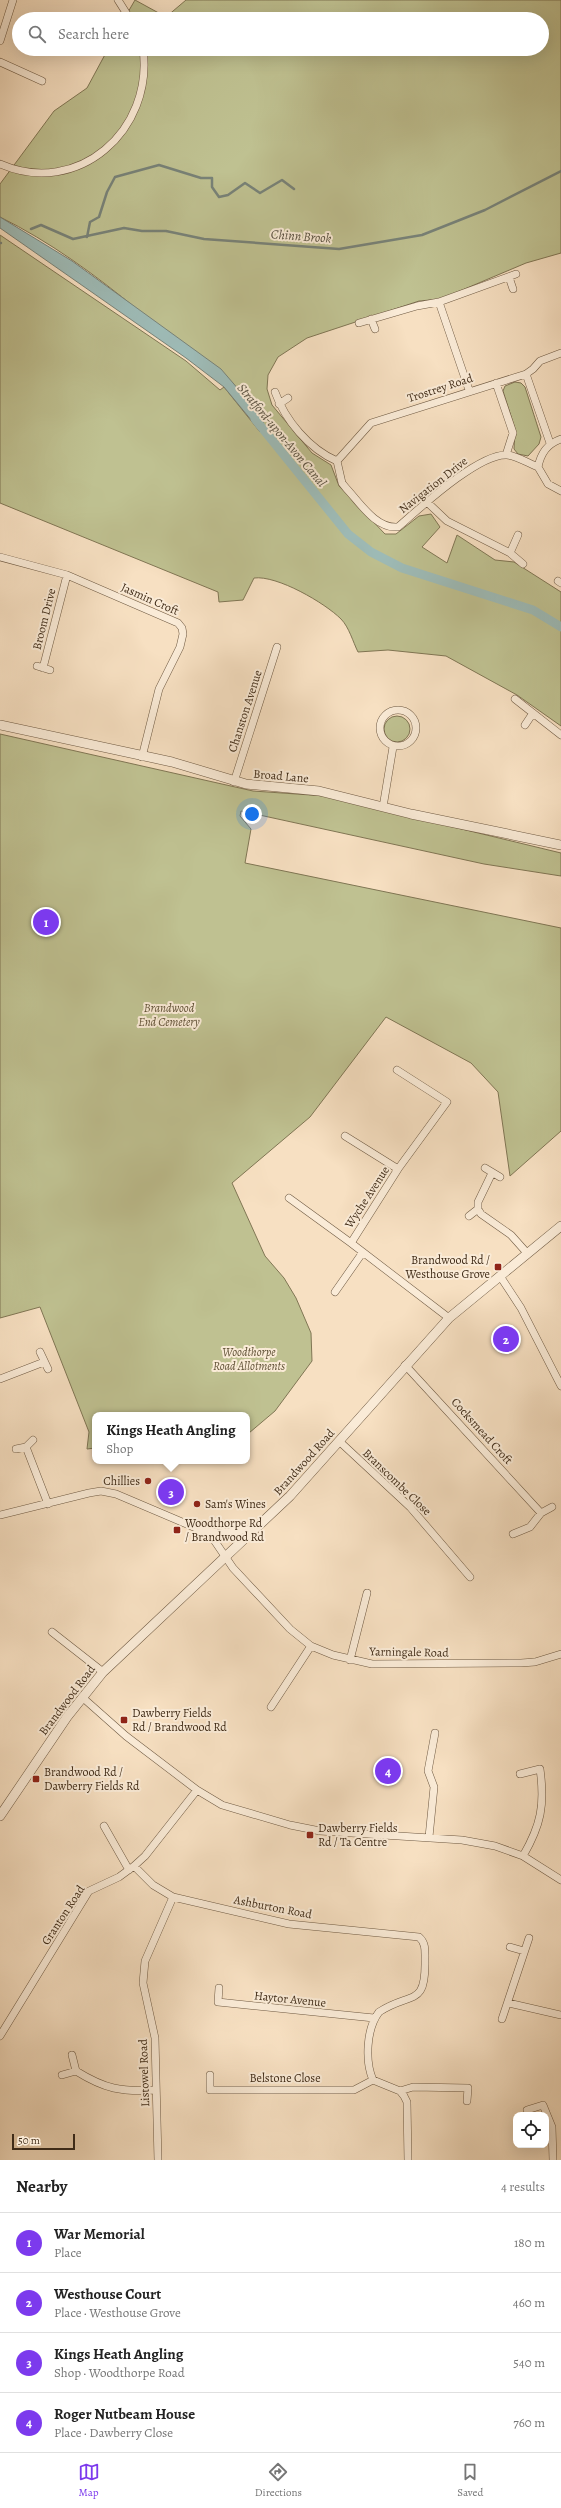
<!DOCTYPE html>
<html lang="en">
<head>
<meta charset="utf-8">
<style>
	:root { --surface:#fff; --page:#f2f2f2; --text:#222; --muted:#767676; --line:#e0e0e0; --accent:#7c3aed }
	body { margin:0; font-family:Alegreya,serif; background:var(--page); color:var(--text) }
	.controls { position:absolute; right:12px; bottom:12px; display:grid; overflow:hidden; border-radius:8px; box-shadow:0 4px 16px #0002 }
	.controls button { width:36px; height:36px; display:grid; place-items:center; padding:0; border:0; border-bottom:1px solid var(--line); background:var(--surface); color:var(--text); font:20px sans-serif }
	.scale { position:absolute; left:12px; bottom:10px; width:63px; box-sizing:border-box; padding-left:4px; border:2px solid #402c18; border-top:0; font-size:11px; line-height:14px; white-space:nowrap; color:#402c18; -webkit-text-stroke:3px #faebd7; paint-order:stroke }
	.you { position:absolute; left:252px; top:814px; width:14px; height:14px; margin:-10px; border:3px solid #fff; border-radius:50%; background:#1a73e8; box-shadow:0 0 0 6px #1a73e833 }
	.badge { display:grid; place-items:center; width:26px; height:26px; border-radius:50%; background:var(--accent); color:#fff; font-size:13px; font-weight:700 }
	.pin { position:absolute; translate:-50% -50%; border:2px solid #fff; box-shadow:0 1px 4px #0006 }
	.popup { position:absolute; left:92px; top:1412px; width:158px; height:52px; box-sizing:border-box; display:grid; place-content:center; border-radius:8px; background:var(--surface); filter:drop-shadow(0 1px 3px #0005); font-size:13px; white-space:nowrap; color:var(--muted) }
	.popup b { font-size:15px; color:var(--text) }
	.popup::after { content:''; position:absolute; left:50%; top:100%; margin-left:-8px; border:8px solid transparent; border-top-color:var(--surface) }
	.list { margin:0; padding:0; list-style:none }
	h2 { display:flex; justify-content:space-between; align-items:center; height:52px; margin:0; padding:0 16px; font-size:17px }
	h2 small { font-size:13px; font-weight:400; color:var(--muted) }
	.list li { display:grid; grid-template-columns:26px 1fr auto; gap:12px; align-items:center; box-sizing:border-box; height:60px; padding:0 16px; border-top:1px solid var(--line) }
	.list b { display:block; font-size:15px; white-space:nowrap }
	.list p { margin:0; font-size:13px; white-space:nowrap; color:var(--muted) }
	.list em { font-size:13px; font-style:normal; color:var(--muted) }
	.icon { flex:none; width:22px; height:22px; fill:none; stroke:currentColor; stroke-width:2; stroke-linecap:round; stroke-linejoin:round }
	.map { position:relative; flex:none; width:561px; height:2160px; overflow:hidden }
	.search { position:absolute; background:var(--surface); box-shadow:0 4px 16px #0002; left:12px; right:12px; top:12px; height:44px; display:flex; align-items:center; gap:10px; box-sizing:border-box; padding:0 14px; border-radius:22px; color:var(--muted); font-size:15px }
	.sheet { height:292px; background:var(--surface) }
	nav { display:flex; justify-content:space-around; align-items:center; box-sizing:border-box; height:56px; border-top:1px solid var(--line); background:var(--surface); font-size:11px; color:var(--muted) }
	nav a { display:grid; justify-items:center; gap:2px }
	nav .on { color:var(--accent) }
	.map>svg:first-child { display:block }
</style>
</head>
<body>
<div class="map">
<svg width="561" height="2160" viewBox="0 0 561 2160">
	<rect width="100%" height="100%" fill="#f7e0c2"/>
	<filter id="stains"><feTurbulence type="fractalNoise" baseFrequency=".005" numOctaves="4"/><feColorMatrix values="0 0 0 0 .2 0 0 0 0 .09 0 0 0 0 .02 0 0 0 .5 -.17"/></filter>
	<radialGradient id="worn" r=".72"><stop offset=".6" stop-color="#630" stop-opacity="0"/><stop offset="1" stop-color="#630" stop-opacity=".3"/></radialGradient>
	<path fill="#bfc191" stroke="#807654" d="M135,0l31,17 20,-17h375v253l-35,10 -85,36 -22,2 -112,37 -29,19 -10,18 -1,14 5,16 40,48 19,12 8,21 46,48h11l23,-18 12,-2 9,13 -18,20 25,16 10,-28 38,25 19,2 47,30v134l-44,-31 -71,-39 -58,-6 -30,2c-5,-10 -9,-25 -17,-33 -16,-16 -64,-44 -87,-41l-11,22 -24,2 -1,-10 -218,-89v-268l186,126 34,29 4,-3 36,45 4,-13c-84,-71 -165,-153 -264,-202v-33l54,-73 33,-23 21,-39h434v-30h-418z
		M515,382l6,1 4,4 16,50 -2,7 -11,12 -10,-2 -4,-5 1,-20 -12,-38 2,-5z
		M384 729a13 13 0 1 1 26 0a13 13 0 1 1-26 0Z
		M0,734l253,57 72,5 236,57v23l-77,-12 -243,-53 -1,5 11,13 -6,34 316,65v203l-51,45 -12,-84 -27,-29 -85,-46 -76,100 -78,66 33,73 19,22 12,20 15,35 1,28 -37,50 -26,22 -2,1v-19h-152v33l-8,1 2,-17 -49,-125 -40,11z"/>
	<path fill="#9ebcb8" stroke="#788278" d="M0,217l72,44 149,108 43,50 -3,13 -37,-45 -38,-29 -186,-130z"/>
	<g fill="none" stroke-linecap="round" stroke-linejoin="round">
		<path stroke="#788278" stroke-width="2.5" d="M31,229l10,-4 32,14 51,-11 18,3h24l38,8 135,10 83,-14 63,-25 76,-39
			M87,237l3,-15 9,-5 8,-25 8,-15 44,-12 42,13h11v9l7,10 9,-2 17,-12 15,10 22,-13 12,9
			M0,243h1"/>
		<path stroke="#9ebcb8" stroke-width="9" d="M255,419l93,115 23,18 31,16 131,42 28,17"/>
		<defs>
			<path id="minor" d="M118,0l12,19
				M0,41l13,-41
				M0,62l42,19
				M0,164c78,34 154,-34 143,-115
				M509,277l4,12
				M371,319l4,10
				M359,323l58,-17 22,-4
				M526,374l24,69
				M496,383l17,50 -7,22
				M469,390l-30,-88 77,-28
				M275,392c10,28 34,57 62,69
				M279,404l9,-6
				M561,439c-14,5 -20,14 -23,28l10,17 13,7
				M337,461l5,22 4,5c14,15 30,41 52,39 22,-19 81,-74 109,-72 10,1 21,8 31,12
				M337,461l34,-38 155,-49 7,-5 7,-8 21,-8
				M428,503l19,18 63,32 13,11
				M510,553l8,-18
				M0,557l67,18 111,48 4,5 1,6 -3,13 -21,42 -17,68
				M558,581l3,2
				M37,666l13,4
				M43,668l24,-93
				M515,699l46,36
				M380 728a18 18 0 1 1 36 0a18 18 0 1 1-36 0Z
				M525,725l8,-12
				M234,782l43,-135
				M383,807l10,-60
				M397,1070l50,32 -49,67 -47,74 98,75
				M345,1136l53,33
				M485,1168l15,9
				M492,1173l-14,29v7l3,5 30,21 16,18
				M289,1198l62,45
				M469,1216l9,-7
				M500,1276l21,32 40,78
				M335,1292l28,-40
				M40,1352l8,17
				M405,1365l136,148
				M0,1379l44,-17
				M339,1441l71,66 60,70
				M26,1447l22,57
				M16,1449l10,-2 7,-7
				M0,1515l89,-22 12,-2 15,3 80,34 18,12 19,28 57,61 21,17 22,9 39,9 149,-1 14,-1 26,-8
				M201,1529l17,4 37,-4
				M513,1534l17,-7 11,-14 11,-6
				M52,1632l51,40
				M350,1660l17,-67
				M82,1697l44,39 71,54 25,15 68,20 30,6 142,9 33,6 28,10 38,24
				M271,1707l40,-61
				M520,1774l20,-5c5,36 1,56 -17,87
				M104,1826l25,44
				M429,1837l5,-50 -6,-16 7,-38
				M134,1866l19,19 20,12 116,27 130,13c7,6 6,14 6,23 1,48 -14,31 -46,52 -13,17 -14,50 -6,68l27,11 4,5 3,6 1,58
				M510,1947l14,4
				M219,1988l-1,14 156,16
				M508,2003l53,12
				M502,2019l27,-81
				M0,2036l89,-145 30,-14 15,-11 11,-10 52,-66
				M76,2071c29,18 45,21 79,19
				M62,2075l14,-4 -4,-16
				M210,2075v15h144l19,-10
				M400,2091l13,-4 55,1 -1,13
				M527,2110l16,-5 9,22 1,33
				M158,2160l-3,-122 -12,-55 2,-22 28,-64"/>
			<path id="tertiary" d="M0,725l172,37 74,22 73,7 92,23 150,31
				M0,1816l67,-99 36,-45 187,-176 159,-178 112,-92"/>
		</defs>
		<use href="#minor" stroke="#6e5942" stroke-width="8"/>
		<use href="#tertiary" stroke="#6e5942" stroke-width="10"/>
		<use href="#minor" stroke="#faebd7" stroke-width="7"/>
		<use href="#tertiary" stroke="#faebd7" stroke-width="9"/>
	</g>
	<g fill="#8f2418" stroke="#faebd7" stroke-width="1.5">
		<rect x="494" y="1263" width="8" height="8" rx="2"/>
		<circle cx="148" cy="1481" r="4"/>
		<circle cx="197" cy="1504" r="4"/>
		<rect x="173" y="1526" width="8" height="8" rx="2"/>
		<rect x="120" y="1716" width="8" height="8" rx="2"/>
		<rect x="32" y="1775" width="8" height="8" rx="2"/>
		<rect x="306" y="1831" width="8" height="8" rx="2"/>
	</g>
	<g text-anchor="middle" dominant-baseline="central" stroke-width="4" stroke-linejoin="round" paint-order="stroke">
		<g font-size="12" fill="#402c18" stroke="#faebd7">
			<text transform="translate(440 388) rotate(-18)">Trostrey Road</text>
			<text transform="translate(433 485) rotate(-38)">Navigation Drive</text>
			<text transform="translate(150 599) rotate(24)">Jasmin Croft</text>
			<text transform="translate(44 619) rotate(-76)">Broom Drive</text>
			<text transform="translate(245 711) rotate(-72)">Chanston Avenue</text>
			<text transform="translate(281 776) rotate(5)">Broad Lane</text>
			<text transform="translate(367 1197) rotate(-57)">Wyche Avenue</text>
			<text transform="translate(482 1431) rotate(48)">Cocksmead Croft</text>
			<text transform="translate(304 1462) rotate(-48)">Brandwood Road</text>
			<text transform="translate(397 1482) rotate(44)">Branscombe Close</text>
			<text transform="translate(409 1652) rotate(1)">Yarningale Road</text>
			<text transform="translate(67 1700) rotate(-53)">Brandwood Road</text>
			<text transform="translate(273 1907) rotate(11)">Ashburton Road</text>
			<text transform="translate(63 1915) rotate(-57)">Granton Road</text>
			<text transform="translate(290 1999) rotate(6)">Haytor Avenue</text>
			<text transform="translate(144 2073) rotate(-92)">Listowel Road</text>
			<text x="285" y="2078">Belstone Close</text>
		</g>
		<g font-size="12" font-style="italic" fill="#605136" stroke="#faebd7">
			<text x="169" y="1008">Brandwood<tspan x="169" dy="14">End Cemetery</tspan></text>
			<text x="249" y="1352">Woodthorpe<tspan x="249" dy="14">Road Allotments</tspan></text>
		</g>
		<g font-size="12" fill="#402c18" stroke="#faebd7" text-anchor="start">
			<text x="490" y="1260" text-anchor="end">Brandwood Rd /<tspan x="490" dy="14">Westhouse Grove</tspan></text>
			<text x="140" y="1481" text-anchor="end">Chillies</text>
			<text x="205" y="1504">Sam's Wines</text>
			<text x="185" y="1523">Woodthorpe Rd<tspan x="185" dy="14">/ Brandwood Rd</tspan></text>
			<text x="132" y="1713">Dawberry Fields<tspan x="132" dy="14">Rd / Brandwood Rd</tspan></text>
			<text x="44" y="1772">Brandwood Rd /<tspan x="44" dy="14">Dawberry Fields Rd</tspan></text>
			<text x="318" y="1828">Dawberry Fields<tspan x="318" dy="14">Rd / Ta Centre</tspan></text>
		</g>
		<g font-size="13" font-style="italic" fill="#585040" stroke="#faebd7">
			<text transform="translate(301 236) rotate(4)">Chinn Brook</text>
			<text transform="translate(282 435) rotate(50)">Stratford-upon-Avon Canal</text>
		</g>
	</g>
	<rect width="100%" height="100%" filter="url(#stains)"/>
	<rect width="100%" height="100%" fill="url(#worn)"/>
</svg>
<div class="controls">
<button><svg class="icon" aria-label="locate" viewBox="0 0 24 24"><circle cx="12" cy="12" r="6"/><path d="M12 2v4M12 18v4M2 12h4M18 12h4"/></svg></button>
</div>
<div class="scale">50 m</div>
<div class="you"></div>
<div class="pin badge" style="left:46px;top:922px">1</div>
<div class="pin badge" style="left:506px;top:1339px">2</div>
<div class="pin badge" style="left:171px;top:1492px">3</div>
<div class="popup"><b>Kings Heath Angling</b>Shop</div>
<div class="pin badge" style="left:388px;top:1771px">4</div>
<div class="search"><svg class="icon" aria-label="search" viewBox="0 0 24 24"><circle cx="10" cy="10" r="6"/><path d="M15 15l6 6"/></svg>Search here</div>
</div>
<section class="sheet">
<h2>Nearby<small>4 results</small></h2>
<ul class="list">
<li><span class="badge">1</span><div><b>War Memorial</b><p>Place</p></div><em>180 m</em></li>
<li><span class="badge">2</span><div><b>Westhouse Court</b><p>Place · Westhouse Grove</p></div><em>460 m</em></li>
<li><span class="badge">3</span><div><b>Kings Heath Angling</b><p>Shop · Woodthorpe Road</p></div><em>540 m</em></li>
<li><span class="badge">4</span><div><b>Roger Nutbeam House</b><p>Place · Dawberry Close</p></div><em>760 m</em></li>
</ul>
</section>
<nav>
<a class="on"><svg class="icon" aria-label="map" viewBox="0 0 24 24"><path d="M3 6l6-2 6 2 6-2v14l-6 2-6-2-6 2zM9 4v14M15 6v14"/></svg>Map</a>
<a><svg class="icon" aria-label="directions" viewBox="0 0 24 24"><path d="M12 3l9 9-9 9-9-9zM9 14v-3h6M13 9l2 2-2 2"/></svg>Directions</a>
<a><svg class="icon" aria-label="saved" viewBox="0 0 24 24"><path d="M7 4h10v16l-5-4-5 4z"/></svg>Saved</a>
</nav>
</body>
</html>
